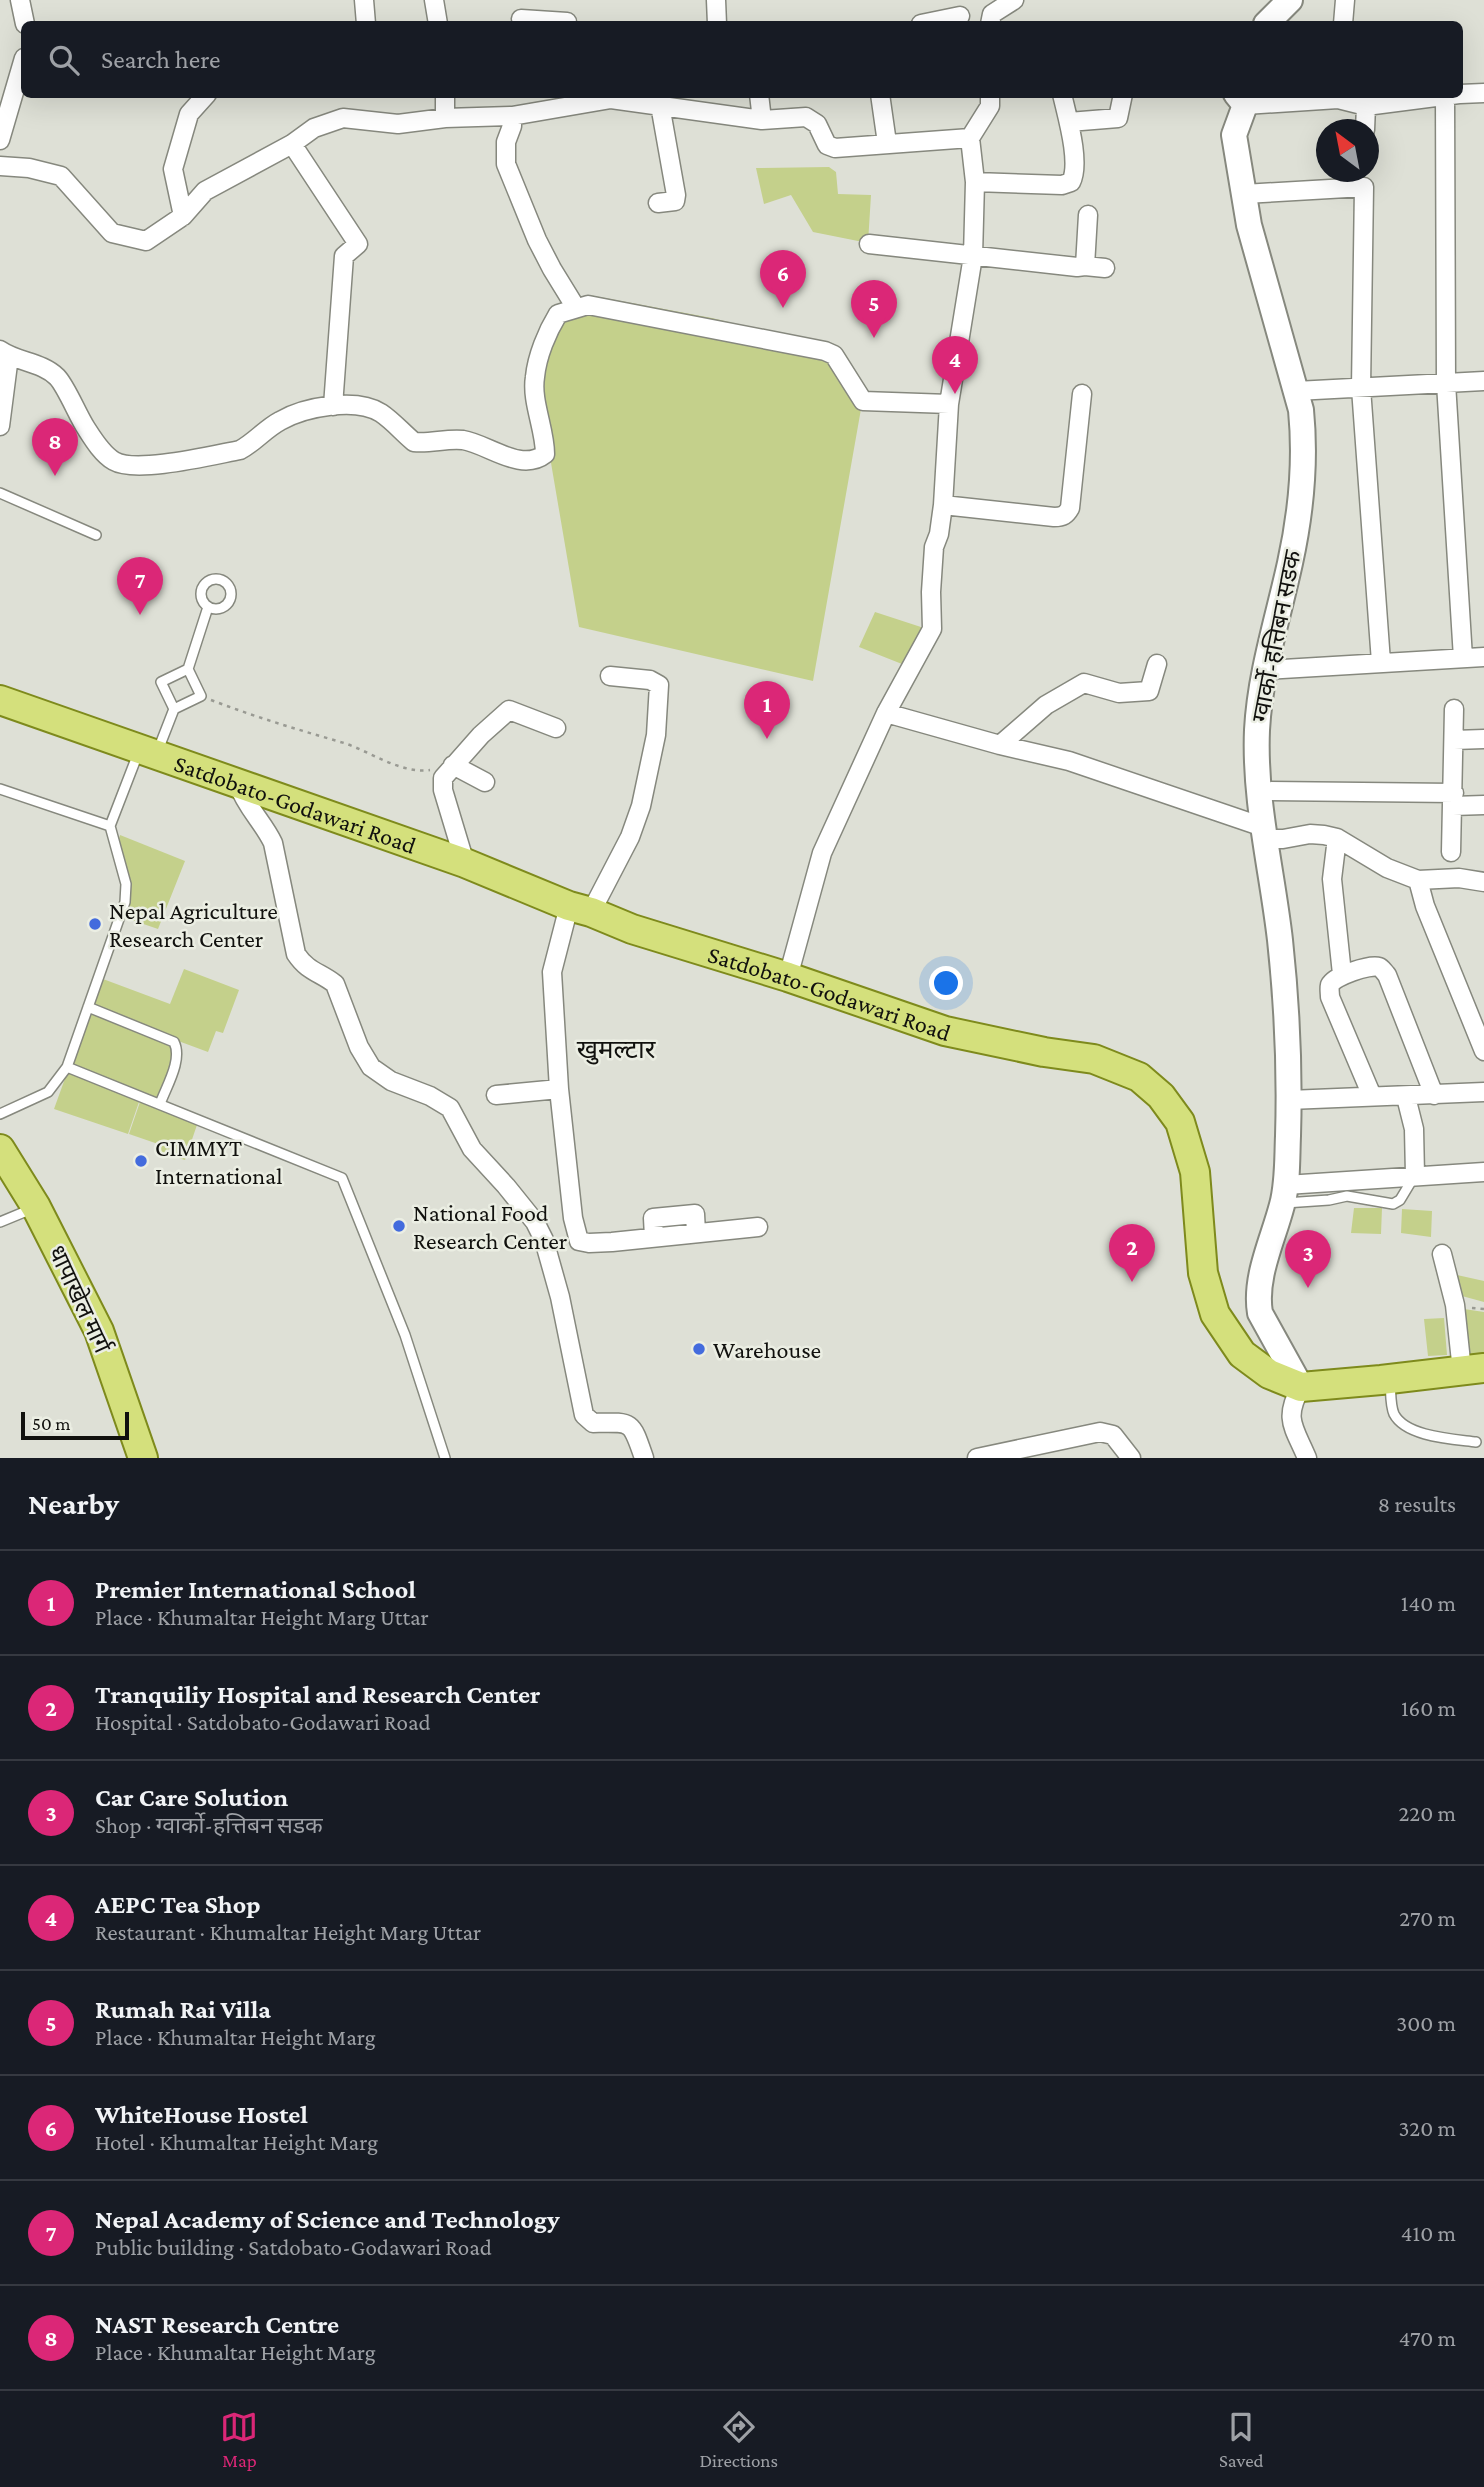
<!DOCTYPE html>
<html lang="en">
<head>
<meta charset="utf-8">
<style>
	:root { --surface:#171b24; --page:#242831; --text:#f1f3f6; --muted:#9ea1a6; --line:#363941; --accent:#db2777 }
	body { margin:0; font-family:"Crimson Pro","Noto Sans Devanagari",serif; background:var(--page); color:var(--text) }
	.compass { position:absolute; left:1316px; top:119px; width:63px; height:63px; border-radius:50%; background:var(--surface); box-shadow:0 7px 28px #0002; rotate:328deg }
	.scale { position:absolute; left:21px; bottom:18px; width:108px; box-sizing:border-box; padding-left:7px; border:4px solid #11110e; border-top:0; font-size:19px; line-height:24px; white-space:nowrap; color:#11110e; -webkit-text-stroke:5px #ebeee3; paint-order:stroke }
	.you { position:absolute; left:947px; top:984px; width:24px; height:24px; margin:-18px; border:5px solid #fff; border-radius:50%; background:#1a73e8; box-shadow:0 0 0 10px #1a73e833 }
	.badge { display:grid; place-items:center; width:46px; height:46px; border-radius:50%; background:var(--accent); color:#fff; font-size:23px; font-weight:700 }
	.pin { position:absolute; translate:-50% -58px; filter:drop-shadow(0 2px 4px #0008) }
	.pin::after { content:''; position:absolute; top:37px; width:24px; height:21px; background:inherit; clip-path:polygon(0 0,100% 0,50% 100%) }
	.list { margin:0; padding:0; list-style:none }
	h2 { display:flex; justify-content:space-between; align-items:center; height:91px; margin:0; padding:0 28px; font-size:30px }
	h2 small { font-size:23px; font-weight:400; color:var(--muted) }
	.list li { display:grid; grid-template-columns:46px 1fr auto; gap:21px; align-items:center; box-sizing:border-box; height:105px; padding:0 28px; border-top:2px solid var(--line) }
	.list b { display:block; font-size:26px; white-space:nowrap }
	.list p { margin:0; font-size:23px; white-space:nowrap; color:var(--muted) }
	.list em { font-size:23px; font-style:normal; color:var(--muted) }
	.icon { flex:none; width:38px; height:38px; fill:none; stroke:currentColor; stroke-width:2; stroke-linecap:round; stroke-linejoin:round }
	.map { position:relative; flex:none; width:1484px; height:1458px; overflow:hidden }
	.search { position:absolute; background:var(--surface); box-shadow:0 7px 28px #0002; left:21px; right:21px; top:21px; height:77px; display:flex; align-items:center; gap:18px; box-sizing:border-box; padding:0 24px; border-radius:10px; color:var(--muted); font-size:26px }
	.sheet { height:931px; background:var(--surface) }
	nav { display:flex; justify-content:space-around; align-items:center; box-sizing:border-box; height:98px; border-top:2px solid var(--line); background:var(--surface); font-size:19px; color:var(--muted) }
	nav a { display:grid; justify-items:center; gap:4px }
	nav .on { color:var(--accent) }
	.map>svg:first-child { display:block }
</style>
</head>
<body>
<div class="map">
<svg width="1484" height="1458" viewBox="0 0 1484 1458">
	<rect width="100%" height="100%" fill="#dee0d6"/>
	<path fill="#c4d08b" d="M829,167l7,5 2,22 33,1 -3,48 -55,-11 -22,-37 -27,9 -8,-36z
		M589,295l123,23 123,30 29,44 -51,289 -234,-54 -29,-170 -15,-75 23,-68z
		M875,612l49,16 -17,38 -48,-19z
		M120,835l65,26 -27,68 -35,-12c7,-28 -12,-55 -3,-82z
		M184,969l55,21 -16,43 -7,-2 -8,21 -116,-43 11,-30 67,25z
		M90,1011l82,36 1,13 -15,38 -86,-34z
		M67,1073l73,26 -12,35 -74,-25z
		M141,1099l57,23 -13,38 -26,-8 2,-7 -32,-11z
		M1354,1208h28l-1,26 -30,-1z
		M1402,1209l30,2 -1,26 -30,-4z
		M1457,1275l27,6v21l-22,-6z
		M1464,1309l20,3v45l-17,1z
		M1444,1318l3,37 -19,1 -4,-37z"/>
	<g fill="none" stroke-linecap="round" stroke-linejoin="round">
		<defs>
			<path id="lane" d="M0,493l96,42
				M201 594a15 15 0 1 1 30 0a15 15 0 1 1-30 0Z
				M188,669l13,27 -27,13 -13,-27z
				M188,669l20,-62
				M158,750l16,-41
				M0,789l110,37
				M88,1007l86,35c9,18 -8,45 -14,62
				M67,1067l58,-165 1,-18 -16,-58 29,-75
				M0,1114l48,-22 19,-25 275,111 63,157 40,123
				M1285,1203l44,-3 18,-4 46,8 7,-4 15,-25
				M0,1222l34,-14
				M1390,1381c1,11 0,24 4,33 12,23 59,25 82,28"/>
			<path id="street" d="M20,0l5,24
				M364,0l2,24
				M434,0l4,24
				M716,0l1,24
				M521,19l46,3v2
				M921,24l39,-8
				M990,24l2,-10 22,-14
				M1343,24l2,-24
				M445,94v24
				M759,94l3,26
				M880,94l7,49
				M1460,94l24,-1
				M1445,95l1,288 17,275
				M1245,105l93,-6 28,7 93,-12
				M512,116v10l-6,16v22l31,76 15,29 24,39
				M1069,122l49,-4 5,-24
				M1365,130l1,-24
				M0,140l24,-82
				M292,144l66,100 -14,12 -11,150
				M0,166l29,2 32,8 51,57 34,8 37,-25 22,-25 87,-47 22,-16 29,-10 55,6 47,-6 67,-2 99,-17 151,21 44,-3 11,7 10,21 8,3 135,-10
				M975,182l87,3 9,-3c10,-19 -4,-66 -9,-88
				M1244,194l120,-7 -3,201 20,274
				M658,203l17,-2 1,-6 -16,-90
				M183,216l-10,-47 16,-55 18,-20
				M869,244l208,23 8,-1 3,-51
				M1085,266l20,2
				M0,350c17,12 42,12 57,27 9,9 21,39 29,51 7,11 16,26 28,33 22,13 99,-6 126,-11 15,-8 25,-21 40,-29 24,-14 76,-24 101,-8 12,8 22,20 33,29 16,2 33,-4 49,-2 25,4 58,33 82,14 0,-25 -14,-53 -10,-77 2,-21 12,-45 23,-63l30,-9 237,46 9,4 29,46 86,3
				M1296,391l188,-10
				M0,426l9,-70
				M943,505l111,12c9,0 12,-2 16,-9l12,-114
				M1265,670l219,-13
				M886,713l114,32 69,16 194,66
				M1454,740l30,-1
				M1000,745l46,-40 38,-22 35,10 30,-2 8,-27
				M453,765l32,17
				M238,784c8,23 25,38 35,59l23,111c12,18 24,18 39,30l24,63 12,20 20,14 39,15 20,12 22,41 34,37 29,36 9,18 16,57 24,118 9,8c40,-1 38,-3 51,35
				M1259,791l195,2
				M1453,806l31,-1
				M1337,838l-5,41 10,95
				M1264,839h19l27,-5 14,1 13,3 50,30 31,12 41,-2 25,4
				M1451,852l3,-143
				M465,863l-22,-73v-12l38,-43 28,-25 47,18
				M1418,880l7,26 59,145
				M569,906l-17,66 7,117 14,129 6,23 10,2 23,-1 146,-15
				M591,912l39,-75 11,-31 15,-71 3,-50 -9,-5 -40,-4
				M788,977l34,-124 64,-140 46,-84 -1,-37 3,-45 5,-13 4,-29 6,-101 24,-148 2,-74 -5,-44 20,-32v-12
				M496,1095l63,-6
				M1372,1096l-42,-99c0,-4 -1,-8 0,-12 4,-9 40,-21 49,-18 3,1 5,5 8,8l47,120
				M1406,1097l8,32 1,46
				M1289,1100l195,-8
				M1286,1185l198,-13
				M654,1237l-1,-19 42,-4 1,19
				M1442,1254l13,51 7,66
				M1301,1387c-18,32 -7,40 6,71
				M977,1458l123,-26 13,3 18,23"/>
			<path id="secondary" d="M1266,24l24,-24
				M1236,94l9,11 -11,30 15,90 52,185c5,51 0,103 -11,153 -12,55 -30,110 -33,167 -3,71 15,140 23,210 7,65 10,131 8,196 -1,23 0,47 -6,69 -9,35 -28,72 -22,108l41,74"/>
			<g id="primary">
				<path id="s1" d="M0,700l465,163 104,43 22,6 41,17 156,48 157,54 99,21 50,7 45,18 22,19 19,26 15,50 8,101 12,41 27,40 27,20 32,13 80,-7 103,-12"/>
				<path d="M0,1149l36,58 63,124 44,127"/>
			</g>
		</defs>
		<use href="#lane" stroke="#86887e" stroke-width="12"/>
		<use href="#street" stroke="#86887e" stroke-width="21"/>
		<use href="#secondary" stroke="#86887e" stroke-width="28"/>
		<use href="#primary" stroke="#7e8a1c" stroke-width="32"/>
		<path stroke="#999a93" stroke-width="2.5" stroke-dasharray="3.5 5" stroke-linecap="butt" d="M211,700c44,17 88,30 133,43 27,9 57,31 86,27
			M1472,1308l12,1"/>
		<use href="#lane" stroke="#fff" stroke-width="9"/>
		<use href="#street" stroke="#fff" stroke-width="18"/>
		<use href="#secondary" stroke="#fff" stroke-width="24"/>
		<use href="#primary" stroke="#d4e07c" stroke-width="28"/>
	</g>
	<g fill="#436bdd" stroke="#ebeee3" stroke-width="2.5">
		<circle cx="95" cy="924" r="7"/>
		<circle cx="141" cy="1161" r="7"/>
		<circle cx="399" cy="1226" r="7"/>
		<circle cx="699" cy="1349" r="7"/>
	</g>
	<g text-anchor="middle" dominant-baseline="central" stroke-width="5" stroke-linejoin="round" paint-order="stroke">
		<g font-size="24" fill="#11110e" stroke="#ebeee3">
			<text transform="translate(1276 636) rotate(-79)">ग्वार्को-हत्तिबन सडक</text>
			<text stroke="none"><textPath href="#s1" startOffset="313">Satdobato-Godawari Road</textPath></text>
			<text stroke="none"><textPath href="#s1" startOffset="880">Satdobato-Godawari Road</textPath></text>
			<text transform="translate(80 1299) rotate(65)">धापाखेल मार्ग</text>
		</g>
		<g font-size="24" fill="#11110e" stroke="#ebeee3" text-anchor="start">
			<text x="109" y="910">Nepal Agriculture<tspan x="109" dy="28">Research Center</tspan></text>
			<text x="155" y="1147">CIMMYT<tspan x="155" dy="28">International</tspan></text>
			<text x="413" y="1212">National Food<tspan x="413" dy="28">Research Center</tspan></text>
			<text x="713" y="1349">Warehouse</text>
		</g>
		<g font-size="26" fill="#11110e" stroke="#ebeee3">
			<text x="616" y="1049">खुमल्टार</text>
		</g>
	</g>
</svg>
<svg class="compass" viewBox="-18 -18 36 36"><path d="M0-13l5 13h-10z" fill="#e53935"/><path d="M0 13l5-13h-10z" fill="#9ea1a6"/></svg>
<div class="scale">50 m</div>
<div class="you"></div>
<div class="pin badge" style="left:767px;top:739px">1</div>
<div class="pin badge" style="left:1132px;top:1282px">2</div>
<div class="pin badge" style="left:1308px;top:1288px">3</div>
<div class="pin badge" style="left:955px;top:394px">4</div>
<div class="pin badge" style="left:874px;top:338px">5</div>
<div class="pin badge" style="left:783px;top:308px">6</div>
<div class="pin badge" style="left:140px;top:615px">7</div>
<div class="pin badge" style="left:55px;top:476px">8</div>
<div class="search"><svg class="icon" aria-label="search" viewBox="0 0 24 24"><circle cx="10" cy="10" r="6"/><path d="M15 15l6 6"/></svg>Search here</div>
</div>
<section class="sheet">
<h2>Nearby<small>8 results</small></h2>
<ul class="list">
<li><span class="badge">1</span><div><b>Premier International School</b><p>Place · Khumaltar Height Marg Uttar</p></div><em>140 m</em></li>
<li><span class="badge">2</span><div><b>Tranquiliy Hospital and Research Center</b><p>Hospital · Satdobato-Godawari Road</p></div><em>160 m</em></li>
<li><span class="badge">3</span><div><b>Car Care Solution</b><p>Shop · ग्वार्को-हत्तिबन सडक</p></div><em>220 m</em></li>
<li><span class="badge">4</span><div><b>AEPC Tea Shop</b><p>Restaurant · Khumaltar Height Marg Uttar</p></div><em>270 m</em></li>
<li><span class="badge">5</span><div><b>Rumah Rai Villa</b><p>Place · Khumaltar Height Marg</p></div><em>300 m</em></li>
<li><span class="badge">6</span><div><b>WhiteHouse Hostel</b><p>Hotel · Khumaltar Height Marg</p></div><em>320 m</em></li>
<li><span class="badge">7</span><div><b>Nepal Academy of Science and Technology</b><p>Public building · Satdobato-Godawari Road</p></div><em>410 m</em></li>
<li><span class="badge">8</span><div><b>NAST Research Centre</b><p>Place · Khumaltar Height Marg</p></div><em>470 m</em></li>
</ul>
</section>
<nav>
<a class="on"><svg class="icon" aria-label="map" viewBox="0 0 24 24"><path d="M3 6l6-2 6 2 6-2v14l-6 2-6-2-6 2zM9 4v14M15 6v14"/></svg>Map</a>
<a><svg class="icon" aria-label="directions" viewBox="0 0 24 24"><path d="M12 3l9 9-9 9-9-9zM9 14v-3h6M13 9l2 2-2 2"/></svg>Directions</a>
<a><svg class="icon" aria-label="saved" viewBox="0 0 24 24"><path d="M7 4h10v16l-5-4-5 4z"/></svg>Saved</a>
</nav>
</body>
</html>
